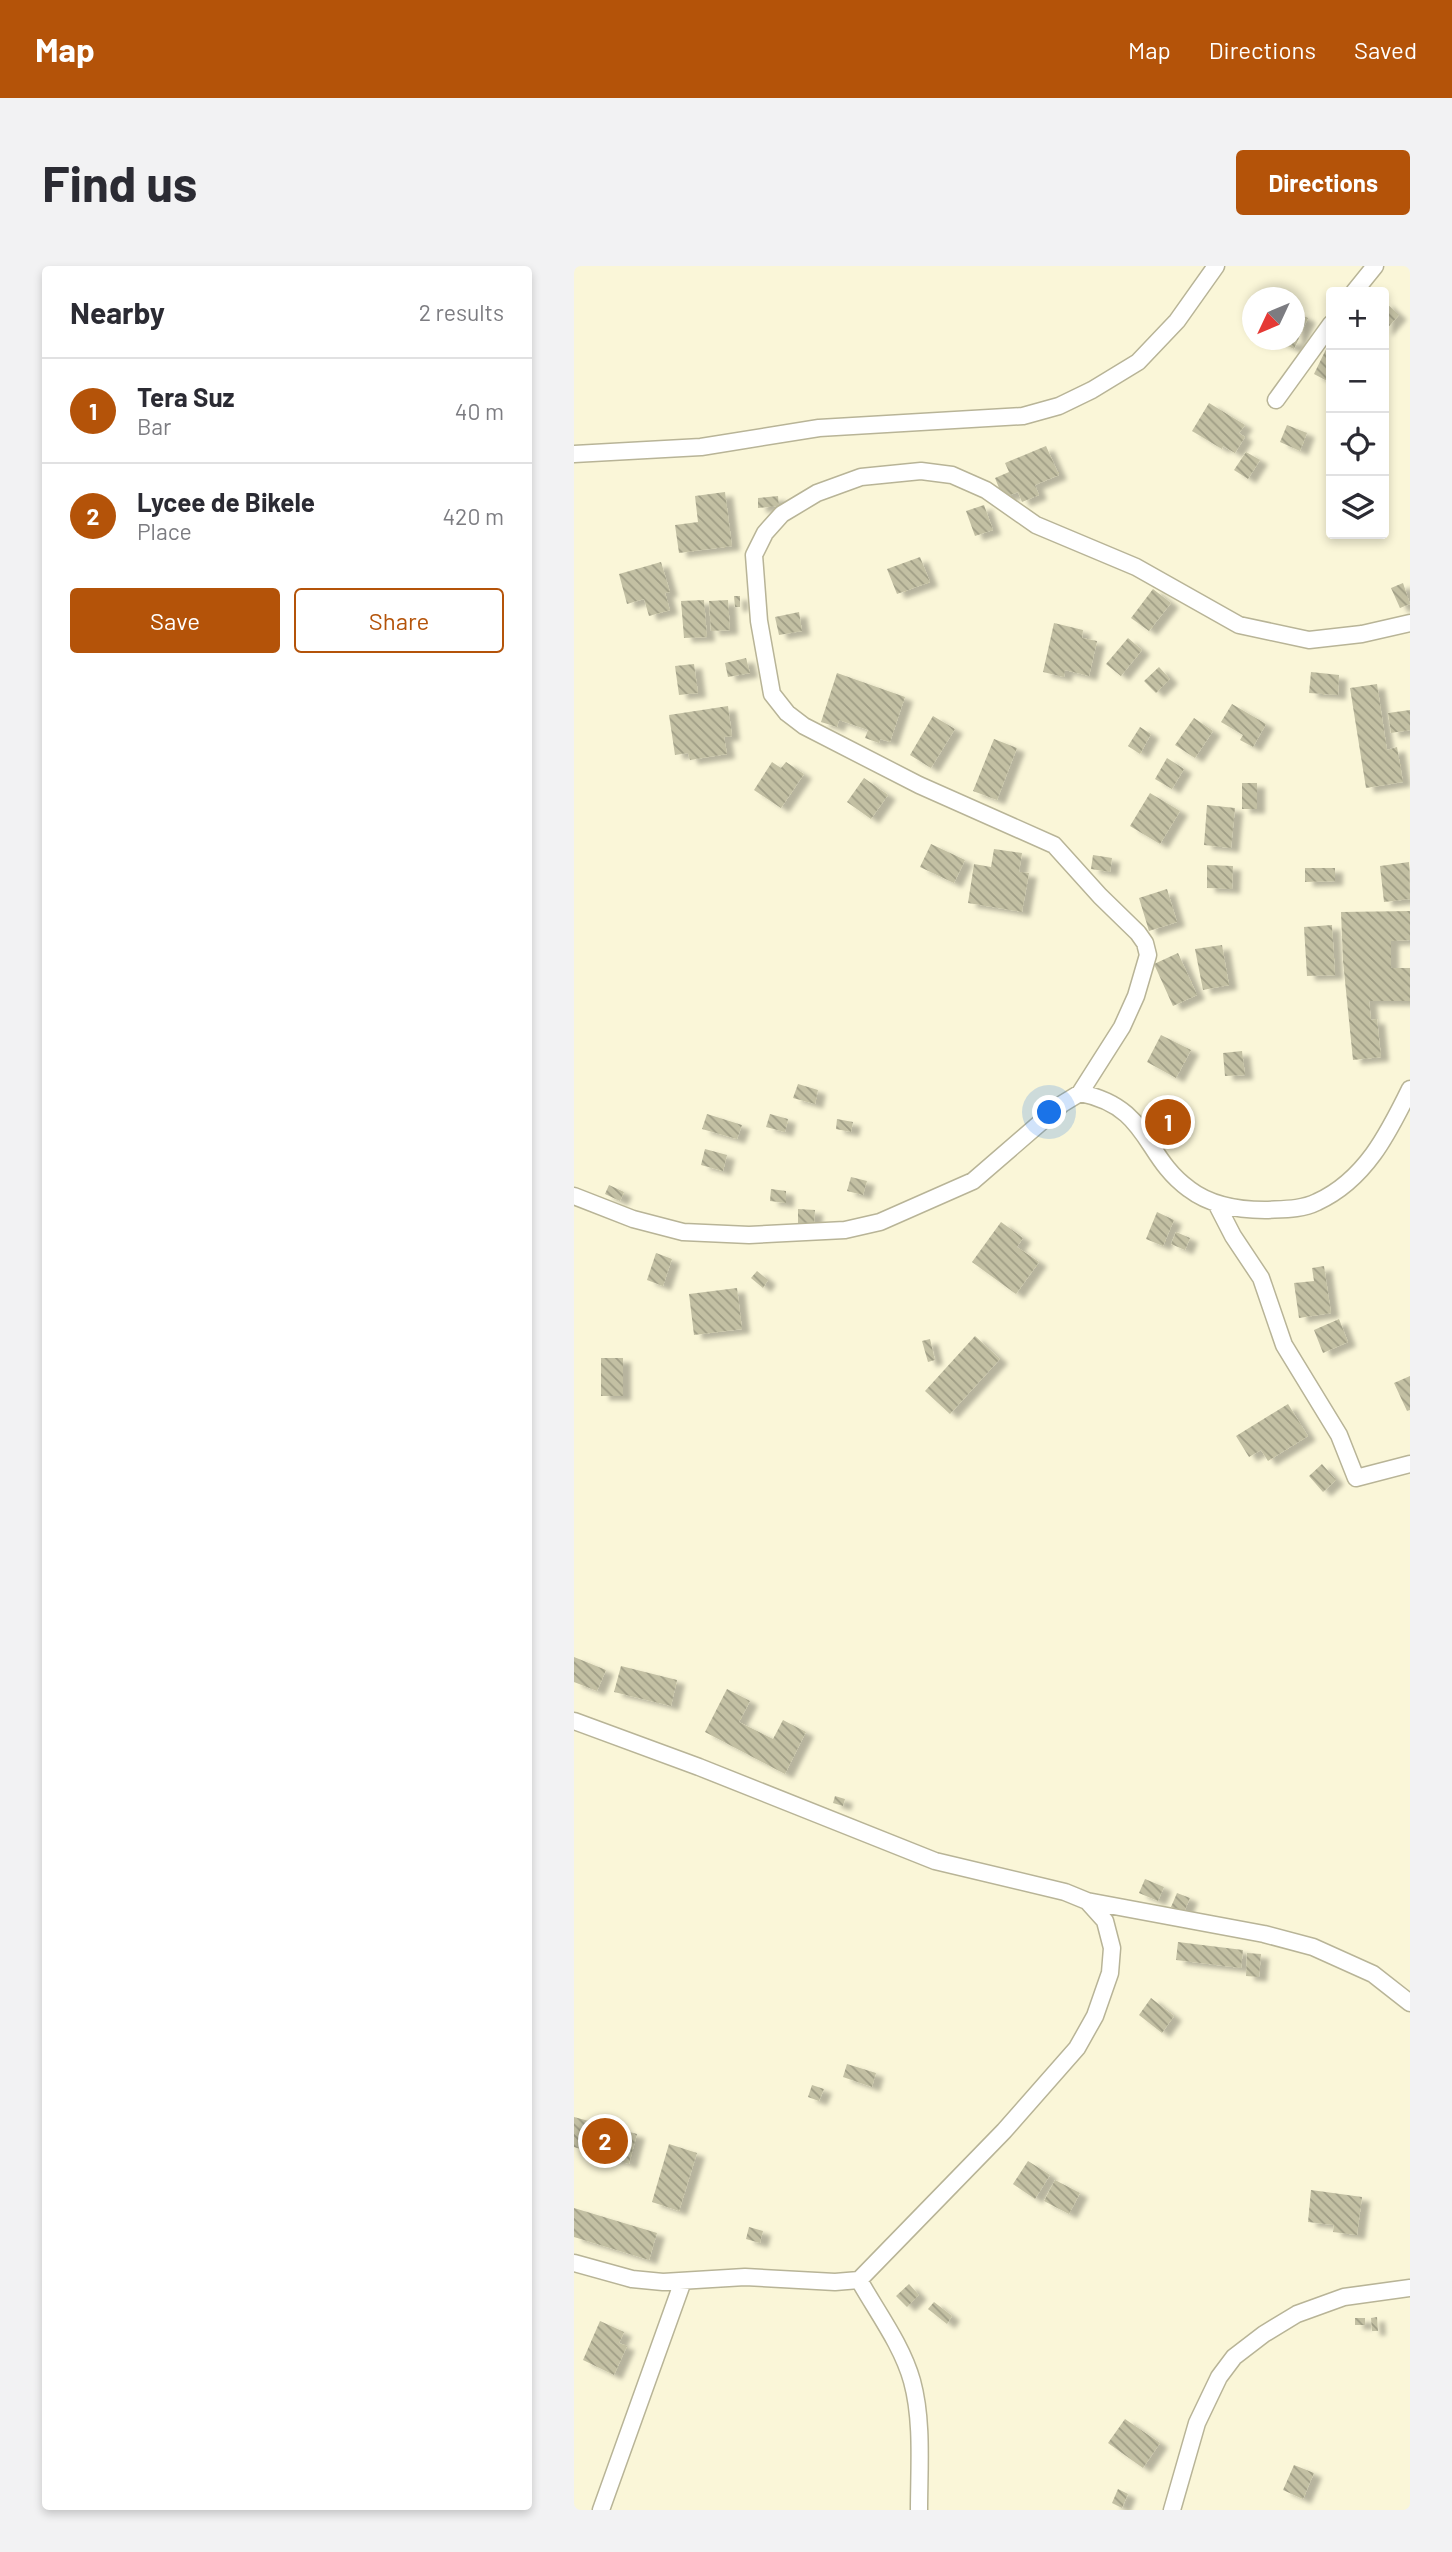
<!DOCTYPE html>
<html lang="en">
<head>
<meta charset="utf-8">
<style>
	:root { --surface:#fff; --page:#f2f2f3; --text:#2b2b33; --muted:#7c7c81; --line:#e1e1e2; --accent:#b45309 }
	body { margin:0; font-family:Barlow,sans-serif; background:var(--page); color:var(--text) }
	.controls { position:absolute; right:21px; top:21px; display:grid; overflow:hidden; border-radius:7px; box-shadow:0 4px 10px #0003 }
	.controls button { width:63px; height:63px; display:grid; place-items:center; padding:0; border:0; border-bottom:2px solid var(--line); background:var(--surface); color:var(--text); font:35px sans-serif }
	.compass { position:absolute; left:668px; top:21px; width:63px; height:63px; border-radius:50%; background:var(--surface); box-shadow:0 4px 10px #0003; rotate:226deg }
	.you { position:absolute; left:476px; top:847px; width:24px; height:24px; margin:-18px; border:5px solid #fff; border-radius:50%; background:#1a73e8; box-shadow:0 0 0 10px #1a73e833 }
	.badge { display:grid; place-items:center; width:46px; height:46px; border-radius:50%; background:var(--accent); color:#fff; font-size:23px; font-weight:700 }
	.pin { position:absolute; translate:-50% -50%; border:4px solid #fff; box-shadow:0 2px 7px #0006 }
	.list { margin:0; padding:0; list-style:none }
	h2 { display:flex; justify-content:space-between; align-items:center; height:91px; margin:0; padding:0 28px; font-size:30px }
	h2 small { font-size:23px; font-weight:400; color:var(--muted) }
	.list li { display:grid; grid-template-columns:46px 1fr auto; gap:21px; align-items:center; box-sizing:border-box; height:105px; padding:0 28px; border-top:2px solid var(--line) }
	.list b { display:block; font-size:26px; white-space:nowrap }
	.list p { margin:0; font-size:23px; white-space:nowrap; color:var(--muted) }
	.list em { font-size:23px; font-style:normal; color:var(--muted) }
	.actions { display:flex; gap:14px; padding:21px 28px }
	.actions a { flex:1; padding:16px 0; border:2px solid var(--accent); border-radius:7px; text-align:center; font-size:24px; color:var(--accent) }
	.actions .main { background:var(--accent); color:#fff }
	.icon { flex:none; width:38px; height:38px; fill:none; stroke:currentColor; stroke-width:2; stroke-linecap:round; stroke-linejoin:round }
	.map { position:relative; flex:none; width:836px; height:2244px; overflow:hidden; border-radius:7px }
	header { display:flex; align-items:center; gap:42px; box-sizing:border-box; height:98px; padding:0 35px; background:var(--accent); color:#fff }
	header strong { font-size:33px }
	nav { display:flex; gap:38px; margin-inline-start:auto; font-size:24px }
	.intro { display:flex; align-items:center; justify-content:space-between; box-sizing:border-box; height:168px; padding:0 42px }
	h1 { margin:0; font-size:49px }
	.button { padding:18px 32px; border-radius:7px; background:var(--accent); color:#fff; font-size:24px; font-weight:700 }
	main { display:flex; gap:42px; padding:0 42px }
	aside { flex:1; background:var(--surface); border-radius:7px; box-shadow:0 4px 10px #0003 }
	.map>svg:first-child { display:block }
</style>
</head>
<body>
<header>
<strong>Map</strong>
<nav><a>Map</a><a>Directions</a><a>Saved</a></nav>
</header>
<div class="intro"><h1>Find us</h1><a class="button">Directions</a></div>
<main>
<aside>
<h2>Nearby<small>2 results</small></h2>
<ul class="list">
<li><span class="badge">1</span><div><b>Tera Suz</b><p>Bar</p></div><em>40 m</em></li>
<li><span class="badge">2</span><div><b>Lycee de Bikele</b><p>Place</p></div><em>420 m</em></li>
</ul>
<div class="actions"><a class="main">Save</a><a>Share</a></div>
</aside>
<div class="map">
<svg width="836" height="2244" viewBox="0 0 836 2244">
	<defs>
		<pattern id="building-back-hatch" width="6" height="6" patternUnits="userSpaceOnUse" patternTransform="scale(1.75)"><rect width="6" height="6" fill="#c3c0a3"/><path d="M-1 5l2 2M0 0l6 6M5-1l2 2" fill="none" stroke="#9f9d85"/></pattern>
		<filter id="shadow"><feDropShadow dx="8" dy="4.5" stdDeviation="2" flood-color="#0004"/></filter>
	</defs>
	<rect width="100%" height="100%" fill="#faf6d8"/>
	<path fill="url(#building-back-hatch)" filter="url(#shadow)" d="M810,35l15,14 -15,17z
		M720,46l14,6 -14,31 -19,-9h19z
		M757,73v44l-17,-9z
		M635,137l36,22 -6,8 6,4 -10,16 -12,-7 -1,3 -30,-18z
		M713,159l20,8 -7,18 -20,-9z
		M472,180l13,29 -24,10 4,10 -17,7 -4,-10 -15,6 -8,-20 14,-6 -4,-9z
		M672,186l14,8 -12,19 -14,-9z
		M151,226l7,54 -53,7 -4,-28 23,-3 -3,-26z
		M204,230l1,10 -21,2v-10z
		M410,239l9,25 -18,6 -9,-25z
		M346,291l10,25 -33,12 -10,-25z
		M87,296l9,30 -5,1 5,17 -21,6 -5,-17 -17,5 -8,-30z
		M829,317l7,21 -10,4 -9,-20z
		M579,323l18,14 -22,28 -18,-13z
		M160,330h6v11h-5z
		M130,334l3,37 -23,1 -3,-37z
		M154,334l2,30 -19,1 -2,-30z
		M225,346l3,19 -23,4 -4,-18z
		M480,357l29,7 -1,8 15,3 -8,35 -24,-6 -1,7 -21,-5z
		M554,372l14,12 -21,26 -15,-12z
		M172,392l4,15 -22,4 -3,-14z
		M120,398l4,29 -19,2 -4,-29z
		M585,401l11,12 -14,14 -12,-12z
		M737,406l28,3 -1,20 -29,-2z
		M263,407l68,24 -15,45 -10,-3 -1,4 -14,-5 3,-8 -29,-10 -2,7 -16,-5z
		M803,418l10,66 10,-3 6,35 -37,6 -16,-100z
		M658,438l34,20 -13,23 -13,-7 3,-5 -22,-13z
		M154,440l4,30 -8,1 3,17 -37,6 -2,-7 -13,2 -6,-40z
		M836,444v20l-19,3 -3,-20z
		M359,450l22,13 -24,39 -21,-13z
		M620,452l19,13 -18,27 -20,-13z
		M566,461l11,7 -11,20 -12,-8z
		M420,473l23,9 -20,52 -24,-9z
		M593,492l17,11 -12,20 -17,-10z
		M198,496l9,6 5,-6 18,12 -23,34 -27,-18z
		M290,512l24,17 -17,24 -24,-17z
		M668,517h15v26h-15z
		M576,527l30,18 -20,33 -30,-18z
		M633,539l28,3 -4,40 -27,-3z
		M357,578l34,16 -11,23 -34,-16z
		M420,583l28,4 -3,19 10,1 -7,39 -54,-9 6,-39 17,3z
		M519,589l19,3 -2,14 -19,-3z
		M835,596l1,37 -26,3 -4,-36z
		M633,599l26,1 -1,23 -25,-1z
		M731,602h30v13l-30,1z
		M593,623l10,33 -28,9 -10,-33z
		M836,645v29l-19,1v27h19v33h-41l2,19 6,-1 4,38 -28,3 -10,-99 -2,-49z
		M758,659l3,50 -28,1 -3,-49z
		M648,679l7,40 -26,5 -8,-41z
		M604,687l19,42 -24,11 -19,-42z
		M587,769l30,15 -15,28 -29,-16z
		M668,785l3,24 -20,1 -2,-23z
		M224,818l20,6 -3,14 -22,-6z
		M595,841l13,21 -17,11 -13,-21z
		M133,848l35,11 -5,14 -35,-10z
		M196,848l18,5 -3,13 -19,-5z
		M263,853l16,3 -2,10 -15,-3z
		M131,883l22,6 -4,16 -22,-6z
		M277,911l16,4 -4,14 -16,-4z
		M35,919l15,7 -4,9 -15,-7z
		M197,923l15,2v12l-16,-2z
		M224,943l17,1 -1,14 -16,-1z
		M583,946l17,8 -11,26 -17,-7z
		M427,956l22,16 -6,9 22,15 -23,32 -44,-32z
		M602,966l14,6 -5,12 -14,-6z
		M82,987l16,6 -9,27 -16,-6z
		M750,1000l7,47 -32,5 -5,-35 20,-2 -2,-13z
		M183,1005l11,9 -5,8 -12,-10z
		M163,1022l5,41 -48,6 -5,-41z
		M765,1053l9,23 -25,11 -9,-23z
		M401,1070l25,23 -50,55 -25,-23z
		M356,1073l5,21 -7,2 -6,-21z
		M27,1092h22v38h-22z
		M836,1110v34l-3,1 -13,-28z
		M714,1138l20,32 -40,25 -7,-11 -12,7 -13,-21z
		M748,1198l14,16 -13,12 -14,-16z
		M0,1391l32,13 -9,21 -23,-9z
		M47,1400l56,14 -6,26 -57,-14z
		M153,1423l23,12 -11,21 34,17 10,-19 23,12 -21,42 -80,-42z
		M261,1530l10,3 -2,7 -10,-3z
		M571,1613l19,8 -6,14 -19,-8z
		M603,1627l13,5 -6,14 -13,-5z
		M604,1676l65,8 -2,18 -65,-8z
		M673,1687l14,1 -2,23 -13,-1z
		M577,1732l23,18 -12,17 -23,-18z
		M273,1798l29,9 -4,14 -29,-10z
		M238,1819l12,4 -5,12 -11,-4z
		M0,1851l63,17 -8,30 -55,-17z
		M95,1878l28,9 -18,58 -27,-9z
		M454,1895l22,14 -15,24 -22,-15z
		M481,1914l25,13 -11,21 -25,-13z
		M737,1924l51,7 -5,38 -24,-3 1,-7 -26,-3z
		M0,1942l83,25 -8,27 -75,-23z
		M175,1961l14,4 -3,12 -14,-4z
		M335,2018l10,11 -12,12 -11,-11z
		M360,2036l18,14 -5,8 -19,-15z
		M803,2051l1,14h-6l-1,-13z
		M781,2052h10v7h-10z
		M26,2055l24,11 -5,11 8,3 -13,29 -31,-15z
		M551,2153l35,24 -17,25 -35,-25z
		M720,2199l20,8 -11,26 -20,-9z
		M544,2223l10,5 -6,14 -10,-5z"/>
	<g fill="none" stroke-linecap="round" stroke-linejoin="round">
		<defs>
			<path id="street" d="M780,26l21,-26
				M702,134l55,-76
				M0,188l127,-7 118,-19 204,-12 36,-10 33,-16 46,-28 39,-41 39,-55
				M506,827l42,-66 14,-31 12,-41 -3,-12 -7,-10 -38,-37 -46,-51 -135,-60 -115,-59 -17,-13 -15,-19 -13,-73 -5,-66 11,-22 17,-19 35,-21 44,-16 60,-6 31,4 34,15 50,35 100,42 103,58 70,15 53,-6 48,-11
				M0,930l59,23 50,13 66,3 96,-5 35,-8 93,-41 89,-77 18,-11c70,14 63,63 109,96 21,16 51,21 76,21 17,-1 36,0 52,-8 48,-22 71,-68 93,-113
				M642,937l17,33 28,42 23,67 55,90 17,43 54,-14
				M0,1455l125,46 236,94 130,31 22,9 18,20 7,27 -2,25 -15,43 -18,32 -73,83 -145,149 -24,2 -90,-5 -82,5 -31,-3 -58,-16
				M513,1635l177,33 49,13 60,27 37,29
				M285,2014c18,32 43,65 53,101 11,40 7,87 7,129
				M27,2244l82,-229
				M598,2244l25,-87 22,-46 15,-20 30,-23 33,-20 47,-17 66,-9"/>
		</defs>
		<use href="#street" stroke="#b8b497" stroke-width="19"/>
		<use href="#street" stroke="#fff" stroke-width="16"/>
	</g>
</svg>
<div class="controls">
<button>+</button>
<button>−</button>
<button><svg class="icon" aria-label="locate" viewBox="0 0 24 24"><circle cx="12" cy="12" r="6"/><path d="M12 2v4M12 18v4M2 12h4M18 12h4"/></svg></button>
<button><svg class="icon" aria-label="layers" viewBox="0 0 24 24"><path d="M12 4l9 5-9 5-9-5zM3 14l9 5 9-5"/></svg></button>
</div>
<svg class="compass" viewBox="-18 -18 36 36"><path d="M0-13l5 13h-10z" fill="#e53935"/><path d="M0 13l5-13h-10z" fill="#7c7c81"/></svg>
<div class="you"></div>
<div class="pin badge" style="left:594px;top:856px">1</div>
<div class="pin badge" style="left:31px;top:1875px">2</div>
</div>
</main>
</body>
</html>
